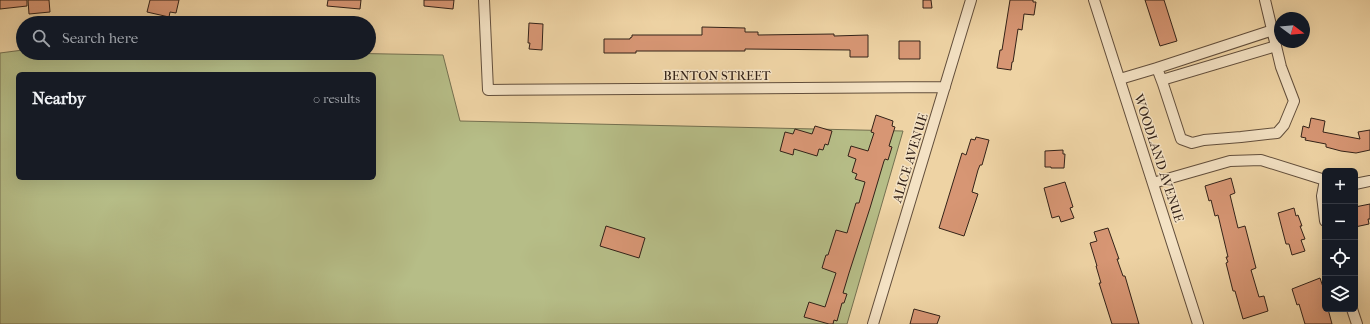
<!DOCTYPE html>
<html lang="en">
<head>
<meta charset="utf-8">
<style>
	:root { --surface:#171b24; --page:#242831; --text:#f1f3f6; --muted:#9ea1a6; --line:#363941 }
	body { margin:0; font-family:"IM FELL French Canon",serif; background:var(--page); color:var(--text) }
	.controls { position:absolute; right:12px; bottom:12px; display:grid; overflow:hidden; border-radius:6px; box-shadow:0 4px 16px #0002 }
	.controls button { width:36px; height:36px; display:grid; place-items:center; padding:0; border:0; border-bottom:1px solid var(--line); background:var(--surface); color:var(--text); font:20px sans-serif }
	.compass { position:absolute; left:1274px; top:12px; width:36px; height:36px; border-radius:50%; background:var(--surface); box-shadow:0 4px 16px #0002; rotate:106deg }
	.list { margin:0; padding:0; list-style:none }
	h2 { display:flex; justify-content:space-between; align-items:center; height:52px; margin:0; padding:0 16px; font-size:17px }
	h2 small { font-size:13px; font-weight:400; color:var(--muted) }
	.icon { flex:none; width:22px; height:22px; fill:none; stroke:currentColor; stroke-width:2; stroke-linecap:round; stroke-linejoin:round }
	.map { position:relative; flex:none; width:1370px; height:324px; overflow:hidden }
	.search { position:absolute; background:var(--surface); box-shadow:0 4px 16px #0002; left:16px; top:16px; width:360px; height:44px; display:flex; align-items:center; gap:10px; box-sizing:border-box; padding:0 14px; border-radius:22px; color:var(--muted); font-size:15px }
	.panel { position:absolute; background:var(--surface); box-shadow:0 4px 16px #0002; left:16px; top:72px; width:360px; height:108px; border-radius:6px }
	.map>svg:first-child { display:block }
</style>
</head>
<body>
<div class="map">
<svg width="1370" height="324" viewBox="0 0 1370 324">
	<rect width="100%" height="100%" fill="#eed3a4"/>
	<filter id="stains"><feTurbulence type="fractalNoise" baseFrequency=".005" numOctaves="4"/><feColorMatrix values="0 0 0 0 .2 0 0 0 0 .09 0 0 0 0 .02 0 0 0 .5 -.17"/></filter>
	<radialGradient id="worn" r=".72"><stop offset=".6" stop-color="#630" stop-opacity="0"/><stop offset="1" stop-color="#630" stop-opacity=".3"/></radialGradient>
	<path fill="#b6bd87" stroke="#747050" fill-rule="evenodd" d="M23,50v3h313l107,2 17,66 443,10 -56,193h-847v-271zM18,74h356v104h-356z"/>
	<path fill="#d79674" stroke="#332218" d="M0,0h27v6l-27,3z
		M28,0h21l1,12 -21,2z
		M150,0h29l-3,13 -6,-1 -1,5 -22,-5z
		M328,0h33l-1,9 -33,-3z
		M424,0h30l-1,9 -29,-3z
		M923,0h8l1,8h-9z
		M1010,0h23v2h3l-2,13 -10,-1 -2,16 -4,-1 -5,33h-1l-1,8 -14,-2 3,-18h2z
		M1145,0h19l13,41 -17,5z
		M529,23l14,1 -1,26 -13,-1 1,-6h-2z
		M702,27l43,1v4h13v3l76,-1v2l34,-1v22h-18v-7l-105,-1v2h-109v2h-32v-14h26v-1l2,-1v-2h70z
		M899,41h21v18h-21z
		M876,115l17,6 -1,5 3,1 -6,19 3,1 -4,13 -3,-1 -1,2 -14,47 -21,65 -6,20 4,1 -3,9h-2l-5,18 -3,-1 -1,4h-4l-25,-7 5,-15 16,5 11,-34 -14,-5 3,-10 1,-3h2l8,-25 11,3 9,-30h3l6,-21 -10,-3 2,-5 -5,-2 4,-13 -8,-3 3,-10 17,5 6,-18 -3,-1z
		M1311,118l14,3 -2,11 37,7 -2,-7 12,-2v20l-14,3 -15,-2 -15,-4v-3l-21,-4 1,-2 -5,-1 2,-11 6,2z
		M815,126l17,5 -4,14 -3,-1 -2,6 -4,-1 -2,7 -23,-7 -1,6 -13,-4 5,-19 8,2 2,-5 17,5z
		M976,137l13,3 -7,25h-2l-2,5 -6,22 6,2 -14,42 -25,-8 23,-75 4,2 5,-16 4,1z
		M1063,150v4h2l-1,14h-13v-1h-6v-16z
		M1231,178l4,15 -5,2 8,33 7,-2 11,42 -5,2 8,27 5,-1 4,15 -25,8 -8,-28h-2l-7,-28 2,-1 -2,-5h2l-10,-42 -3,1 -4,-16 -2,1 -4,-15z
		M1065,182l8,25 -3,1 4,10 -13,4 -2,-6 -7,2 -8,-30z
		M1370,204v15h-2l1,5 -14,3v-20z
		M1294,208l2,8 2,-1 4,11h-2l5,13 -4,1 4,11 -13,4 -3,-11h-3l-8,-31z
		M606,226l39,12 -6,20 -39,-12z
		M1108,228l11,31h-2l6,17h2l14,48h-27l-13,-41h2l-5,-17h1l-7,-23 7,-2 -3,-9z
		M1320,278l5,15v16h3l4,15h-27l-6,-20 -2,1 -5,-16z
		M914,309l26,7 -3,8h-27z"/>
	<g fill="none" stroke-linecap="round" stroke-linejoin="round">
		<defs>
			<path id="minor" d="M484,0l4,90 457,-3
				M1094,0l104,324
				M1265,0l16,67 13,34 -10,24 -7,8 -36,4 -37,3 -12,3 -11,-4 -18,-55 -6,-16 116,-38
				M1120,79l37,-11
				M1162,80l114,-34
				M1325,180l-3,16 3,25
				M1153,183l77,-22 31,-1 64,20
				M1355,184l15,-3
				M1352,309l5,15
				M873,324l98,-324"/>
		</defs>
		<use href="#minor" stroke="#624e3b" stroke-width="12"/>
		<use href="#minor" stroke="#f4e2c4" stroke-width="10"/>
	</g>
	<g text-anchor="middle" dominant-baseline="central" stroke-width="3" stroke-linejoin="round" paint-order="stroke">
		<g font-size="13" fill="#332218" stroke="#f4e2c4">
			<text x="717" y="75">BENTON STREET</text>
			<text transform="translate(910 158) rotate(-73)">ALICE AVENUE</text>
			<text transform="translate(1159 158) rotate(72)">WOODLAND AVENUE</text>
		</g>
	</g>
	<rect width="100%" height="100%" filter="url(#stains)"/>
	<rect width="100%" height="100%" fill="url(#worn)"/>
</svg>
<div class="controls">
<button>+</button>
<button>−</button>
<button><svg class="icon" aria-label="locate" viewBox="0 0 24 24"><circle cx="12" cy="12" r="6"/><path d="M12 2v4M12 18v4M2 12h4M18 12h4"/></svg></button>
<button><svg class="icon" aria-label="layers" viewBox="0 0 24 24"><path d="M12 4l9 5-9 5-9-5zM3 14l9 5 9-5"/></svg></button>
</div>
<svg class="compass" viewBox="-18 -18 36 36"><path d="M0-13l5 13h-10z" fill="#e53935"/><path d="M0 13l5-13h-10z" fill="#9ea1a6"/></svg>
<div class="search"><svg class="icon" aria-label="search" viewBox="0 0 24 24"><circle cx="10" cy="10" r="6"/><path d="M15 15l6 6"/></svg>Search here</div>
<section class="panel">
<h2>Nearby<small>0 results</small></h2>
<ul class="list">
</ul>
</section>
</div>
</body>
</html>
